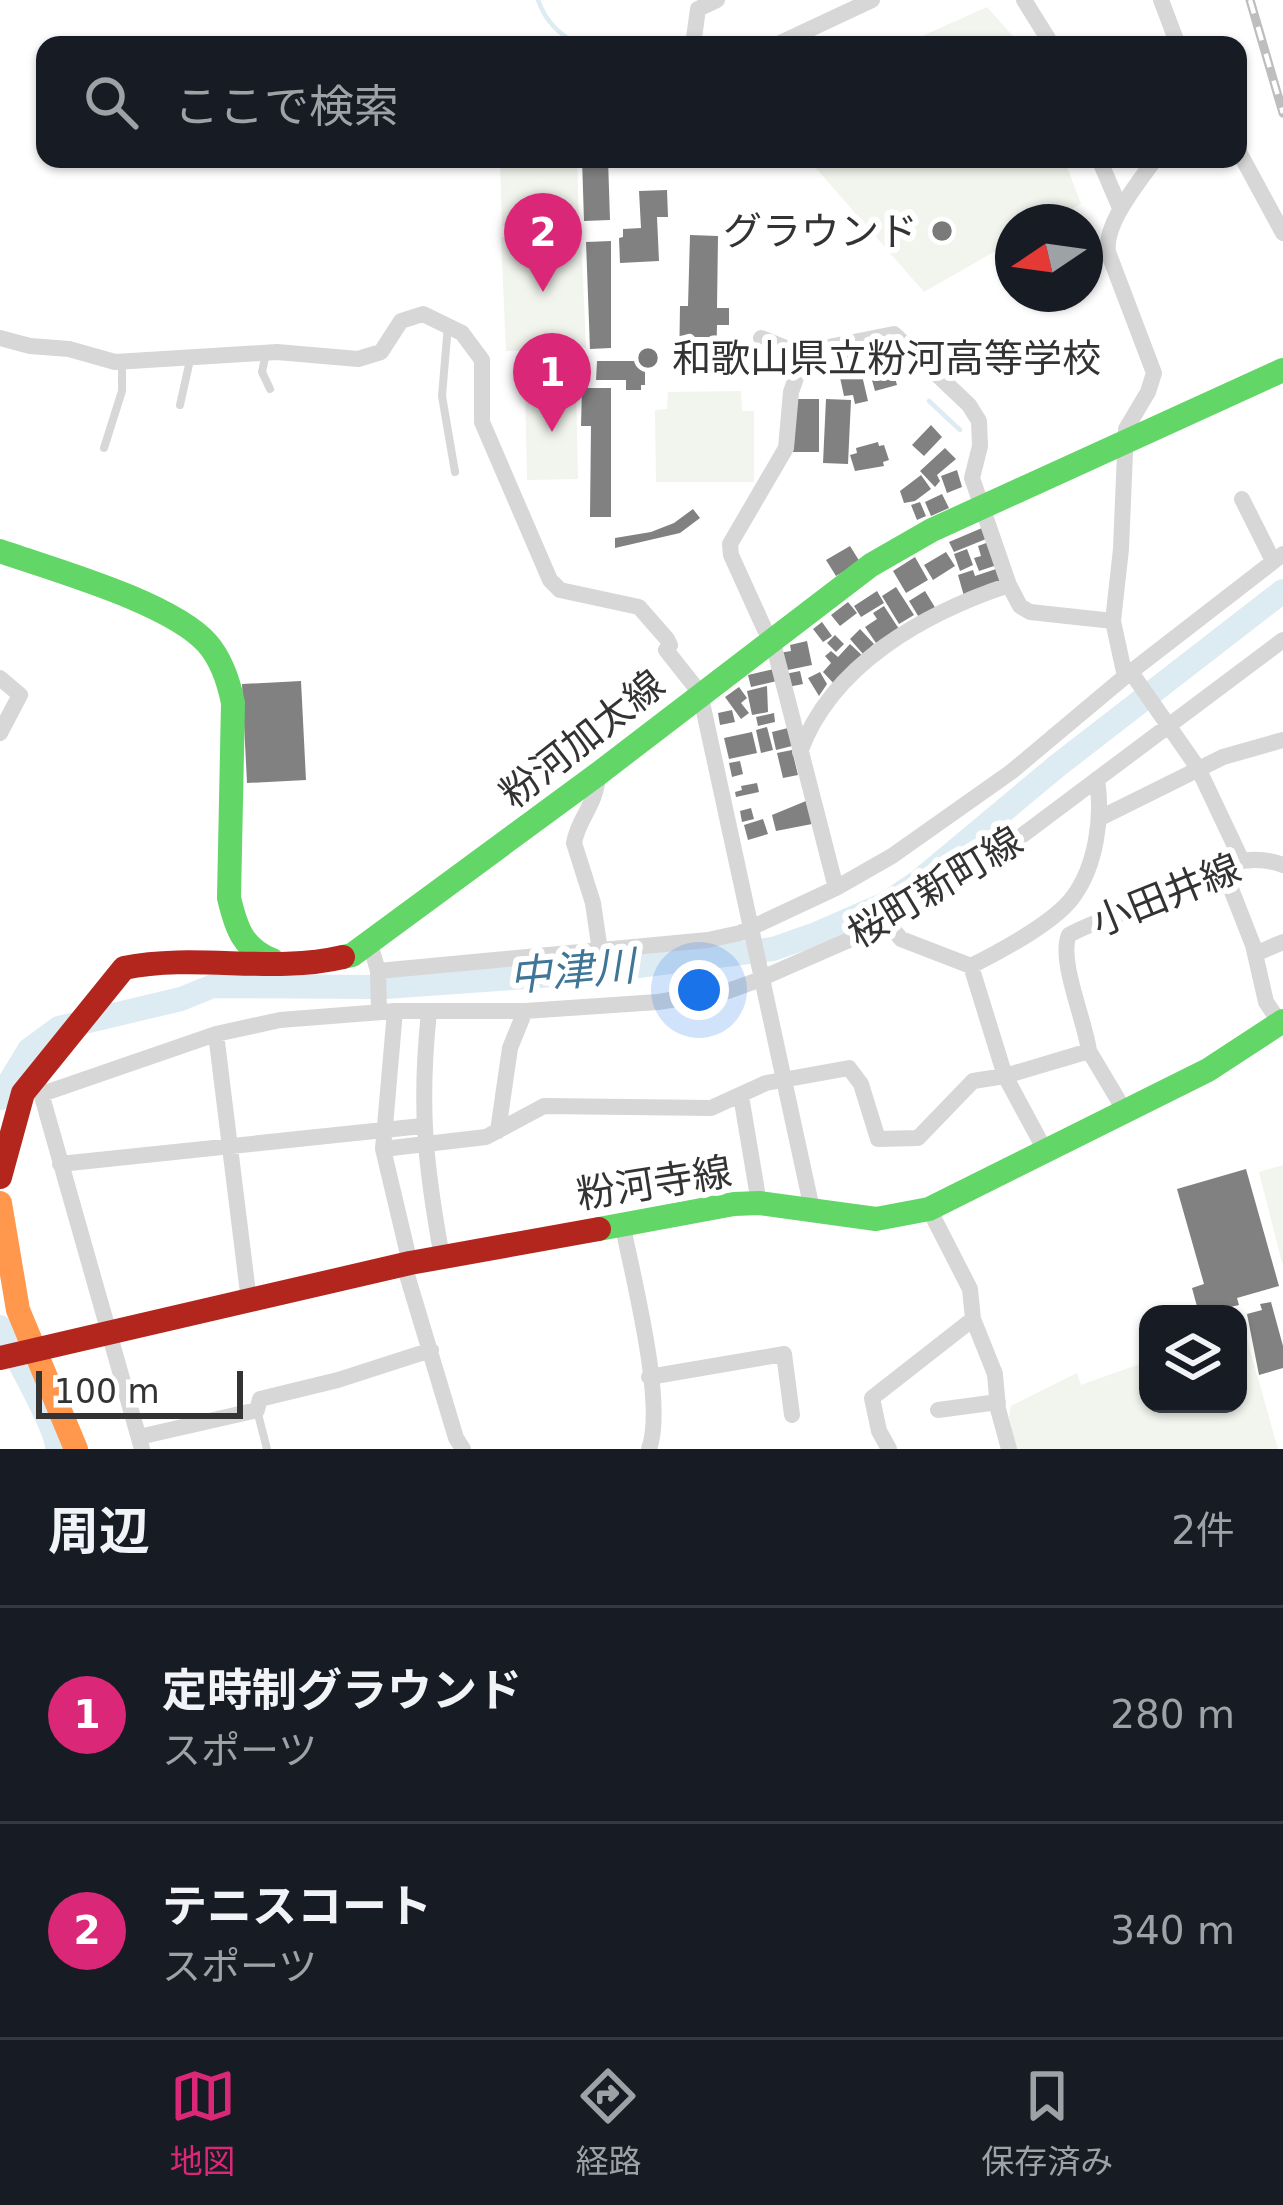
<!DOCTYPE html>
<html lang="ja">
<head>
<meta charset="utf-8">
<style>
	:root { --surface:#171b24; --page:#20242c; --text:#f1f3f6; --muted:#9ea1a6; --line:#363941; --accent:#db2777 }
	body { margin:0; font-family:"DejaVu Sans","Noto Sans JP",sans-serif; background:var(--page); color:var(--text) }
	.controls { position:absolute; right:36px; bottom:36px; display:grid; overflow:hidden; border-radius:24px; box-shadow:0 3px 9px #0004 }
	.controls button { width:108px; height:108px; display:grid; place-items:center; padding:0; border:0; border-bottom:3px solid var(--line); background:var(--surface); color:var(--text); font:60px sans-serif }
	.compass { position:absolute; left:995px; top:204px; width:108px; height:108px; border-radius:50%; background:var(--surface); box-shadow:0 3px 9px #0004; rotate:257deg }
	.scale { position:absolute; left:36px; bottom:30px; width:207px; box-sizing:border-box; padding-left:12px; border:6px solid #333; border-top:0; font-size:33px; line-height:42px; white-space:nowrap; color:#333; -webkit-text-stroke:9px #fff; paint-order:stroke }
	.you { position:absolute; left:699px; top:990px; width:42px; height:42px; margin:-30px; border:9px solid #fff; border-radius:50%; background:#1a73e8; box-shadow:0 0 0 18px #1a73e833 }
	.badge { display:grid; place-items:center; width:78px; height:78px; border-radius:50%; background:var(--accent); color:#fff; font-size:39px; font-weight:700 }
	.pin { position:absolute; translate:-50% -99px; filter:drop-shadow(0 3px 6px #0008) }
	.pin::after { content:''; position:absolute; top:63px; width:42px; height:36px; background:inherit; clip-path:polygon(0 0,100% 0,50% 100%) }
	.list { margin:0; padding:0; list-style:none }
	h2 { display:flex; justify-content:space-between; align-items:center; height:156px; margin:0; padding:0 48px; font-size:51px }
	h2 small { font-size:39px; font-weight:400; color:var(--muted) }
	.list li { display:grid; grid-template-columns:78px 1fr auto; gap:36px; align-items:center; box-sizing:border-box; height:216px; padding:0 48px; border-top:3px solid var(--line) }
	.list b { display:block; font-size:45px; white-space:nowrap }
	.list p { margin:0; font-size:39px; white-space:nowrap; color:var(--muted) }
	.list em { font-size:39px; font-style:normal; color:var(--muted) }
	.icon { flex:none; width:66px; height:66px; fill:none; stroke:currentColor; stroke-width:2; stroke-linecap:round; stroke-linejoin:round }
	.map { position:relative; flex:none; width:1283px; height:1449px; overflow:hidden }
	.search { position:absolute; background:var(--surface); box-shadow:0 3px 9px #0004; left:36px; right:36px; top:36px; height:132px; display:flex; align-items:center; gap:30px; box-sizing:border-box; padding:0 42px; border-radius:24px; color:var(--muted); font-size:45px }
	.sheet { height:588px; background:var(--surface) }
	nav { display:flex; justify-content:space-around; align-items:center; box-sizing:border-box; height:168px; border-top:3px solid var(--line); background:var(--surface); font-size:33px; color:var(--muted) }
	nav a { display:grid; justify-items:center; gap:6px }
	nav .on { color:var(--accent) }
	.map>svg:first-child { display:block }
</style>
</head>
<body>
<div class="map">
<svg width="1283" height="1449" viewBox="0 0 1283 1449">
	<rect width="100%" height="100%" fill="#fff"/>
	<path fill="#f1f5ed" d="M987,7l34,38h-119z
		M500,159h77l2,65 -77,2z
		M808,159h256l17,45 -35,18h-33v19l-89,51z
		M581,234l5,114 -80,3 -5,-114z
		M525,385h51l2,94 -51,1z
		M741,391l1,20h12v71h-98l-1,-72 12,-1 1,-17z
		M1283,1165v97l-1,1 -23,-91z
		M1239,1311l39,138h-262l-7,-32 2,-11 66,-33 4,12 67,-24v43h90v-90h-8z"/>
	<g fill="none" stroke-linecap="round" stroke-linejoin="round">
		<path stroke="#ddebf3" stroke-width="4.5" d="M538,0c8,22 20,33 40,45
			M929,401l31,29"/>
		<path stroke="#ddebf3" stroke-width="24" d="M0,1098l29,-48 30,-22 122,-29 32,-13 172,1 198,-14 190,-24 43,-15 71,-31 31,-21 139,-116 226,-175
			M0,1327c12,22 58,103 57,122"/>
	</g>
	<path fill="#818181" d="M582,159h26l2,61 -26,1z
		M667,190l1,27h-11l2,44 -39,2 -1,-25 4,-1v-8l18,-1 -2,-37z
		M690,235l28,1 -1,72h12v17h-12l-1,45 -37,-1 1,-63h8z
		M611,241v107l-21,1 -4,-107z
		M886,345l11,40 -22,6 -11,-40z
		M857,354l11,47 -13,3 -2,-9 -9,1 -8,-37z
		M597,361h48v24h-4v5h-15v-10h-30z
		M582,388h29v129h-21l1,-91h-10z
		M794,399h25v53h-26z
		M826,399l25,1 -3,64 -25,-1z
		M931,425l11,12 -18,19 -12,-11z
		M878,442l1,4 5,-1 5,15 -6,2 1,4 -29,5 -5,-16 7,-2 -1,-5z
		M945,448l11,11 -19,16 3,6 -5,6 -15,-16z
		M957,470l5,17 -15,6 -6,-17z
		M921,475l10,14 -16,12 -11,2 -4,-12z
		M942,494l7,14 -18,8 -6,-14z
		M920,502l6,14 -9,4 -6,-15z
		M693,509l7,9 -20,15 -65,15v-10l36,-6 23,-9z
		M982,528l4,11 -32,13 -5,-10z
		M989,542l8,23 -18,6 -5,-13 7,-2 -3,-10z
		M850,546l10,16 -24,14 -10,-16z
		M967,549l6,16 -13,6 -6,-17z
		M946,552l9,14 -22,14 -9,-15z
		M915,557l13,23 -22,13 -13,-22z
		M996,569l5,15 -37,12 -6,-21 15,-5 2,6z
		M896,587l18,28 -15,9 -17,-28z
		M877,591l7,12 -23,14 -7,-11z
		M925,591l11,18 -16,10 -11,-18z
		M848,602l9,11 -17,13 -9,-11z
		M884,606l15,23 -23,14 -11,-16 12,-8 -4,-6z
		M822,622l10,14 -9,6 -10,-13z
		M860,629l14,15 -11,10 -13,-15z
		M835,635l9,9 -8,8 -9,-9z
		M807,641l5,24 -29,6 -4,-18 12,-2 -1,-6z
		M850,644l15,14 -29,28 -13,-14 8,-9 -6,-7 6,-5 7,6z
		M774,669l3,12 -26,6 -3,-12z
		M800,671l3,13 -15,3 -3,-13z
		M820,672l7,12 -8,12 -11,-18z
		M301,681l5,99 -59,3 -5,-99z
		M767,686l1,26 -16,3 -5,-24z
		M739,687l8,11 -6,5 8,10 -8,6 -16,-22z
		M732,710l3,12 -15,3 -2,-12z
		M774,713l1,9 -17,4 -2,-9z
		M767,727l6,23 -12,3 -5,-23z
		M788,728l4,18 -16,4 -4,-18z
		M752,732l5,21 -28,6 -5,-21z
		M792,750l6,25 -15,3 -6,-25z
		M740,761l3,13 -11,3 -3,-14z
		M757,783l2,9 -23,5 -1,-5 7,-2 -1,-4z
		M806,801l6,23 -36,7 -4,-16z
		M751,808l3,11 -12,3 -2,-11z
		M763,819l5,15 -20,6 -4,-15z
		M1246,1169l33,117 -42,12 2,7 -40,9 -7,-26 12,-4 -27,-95z
		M1271,1302l12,44v22l-24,7 -12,-61 15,-4 -2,-6z"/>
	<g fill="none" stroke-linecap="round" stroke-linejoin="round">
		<path stroke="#d7d7d7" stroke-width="8" d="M448,325l-6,71 13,76
			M266,353l-4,19 8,17
			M180,405l10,-45
			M104,448l18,-57v-28
			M257,1410l10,39"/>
		<path stroke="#d7d7d7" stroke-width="16" d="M1024,0l28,45
			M1161,0l17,45
			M693,45l5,-36 19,-9
			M776,45l96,-45
			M1238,150l45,83
			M1099,159l21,49
			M1155,159c-17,25 -51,64 -47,93l46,121 -6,19 -22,37 -5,120 -8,72 11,51 9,3 65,93 44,93
			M0,338l30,8 39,3 46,13 162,-10 81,7 23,-7 20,-31 22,-7 39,19 20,27v62l68,158 10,10 79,17 28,32 3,6 -4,5 34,43 112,516
			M761,338l37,15 96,-19 75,71 10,16 1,25 -8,32 37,107c-84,28 -177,79 -209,167
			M1242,499l31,62
			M1009,585l11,21 10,6 83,9
			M765,630l-34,-75 -1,-11 56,-96 5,-56 14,-40
			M772,639l64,249
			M0,678l20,17 -20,38
			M598,774c-1,31 -20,44 -24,69l19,60 7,48
			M1100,818l123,-61 60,-17
			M1222,866l31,79 13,57 14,21
			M888,923l13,16 70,27
			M370,944l8,27 1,41
			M1255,954l28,-12
			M378,971l330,-31 32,-7 96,-45 56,-32 119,-84 117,-98 155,-120
			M395,1011l-12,138 27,114
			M429,1012c-10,94 -4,152 13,245
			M216,1034l33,267
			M1089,1051l37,62
			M39,1086l103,363
			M42,1094l174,-60 64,-14 115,-9h130l133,-9 70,-11 25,-9 135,-59 104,-65 291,-218
			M741,1096l18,107
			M498,1131l12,-83 15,-37
			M383,1149l103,-12 58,-31 167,2 55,-25 83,-15 12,16 17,55 40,-1 55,-57 32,-5 84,-25c-4,-31 -31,-91 -20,-116 28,-16 61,-22 89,-36 40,-19 78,-52 125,-34
			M1046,1152l-41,-76 -34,-110c28,-14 84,-44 102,-69 23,-31 30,-80 24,-118
			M60,1164l362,-38
			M929,1209l41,80 3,30 22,55 3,35 11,40
			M622,1222c10,52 44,181 27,227
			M404,1265l52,173 7,11
			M649,1377l135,-23 8,61
			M938,1410l60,-8
			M139,1437l118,-27 3,-11 78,-19 93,-30
			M889,1449l-10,-18 -7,-33 101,-79"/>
		<path stroke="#63d668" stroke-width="24" d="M0,551c54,19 170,51 207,92 14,16 22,40 26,60l-4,195c7,29 13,50 43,62
			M343,957l9,-2 246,-181 273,-209 61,-35 351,-160
			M599,1229l135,-25 25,-1 117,16 53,-10 279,-139 75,-49"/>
		<path stroke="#ff974d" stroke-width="24" d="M0,1203l18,107 58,139"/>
		<path stroke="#b3261e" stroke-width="24" d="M0,1177l23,-84 101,-125c73,-15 147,6 219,-11
			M0,1358l410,-95 189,-34"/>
		<defs>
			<path id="rail" d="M1250,0l33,113"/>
		</defs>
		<use href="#rail" stroke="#bebebe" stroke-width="9"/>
		<use href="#rail" stroke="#fff" stroke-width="4.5" stroke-dasharray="14" stroke-linecap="butt"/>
	</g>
	<g fill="#7a7a7a" stroke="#fff" stroke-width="4.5">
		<circle cx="942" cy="231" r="12"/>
		<circle cx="648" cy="358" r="12"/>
	</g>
	<g text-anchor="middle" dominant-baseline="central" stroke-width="12" stroke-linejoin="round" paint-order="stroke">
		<g font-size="39" fill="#333" stroke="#fff" text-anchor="end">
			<text x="918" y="231">グラウンド</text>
			<text x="672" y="358" text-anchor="start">和歌山県立粉河高等学校</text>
		</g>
		<g font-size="39" fill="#333" stroke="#fff">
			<text transform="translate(582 739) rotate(-38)">粉河加太線</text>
			<text transform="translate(935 887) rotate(-31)">桜町新町線</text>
			<text transform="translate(1166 895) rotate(-22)">小田井線</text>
			<text transform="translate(654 1183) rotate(-9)">粉河寺線</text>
		</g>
		<g font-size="42" font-style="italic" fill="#3f7597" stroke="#fff">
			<text transform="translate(572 971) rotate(-5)">中津川</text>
		</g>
	</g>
</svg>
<div class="controls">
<button><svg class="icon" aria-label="layers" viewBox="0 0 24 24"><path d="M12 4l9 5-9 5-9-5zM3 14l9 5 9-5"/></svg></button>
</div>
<svg class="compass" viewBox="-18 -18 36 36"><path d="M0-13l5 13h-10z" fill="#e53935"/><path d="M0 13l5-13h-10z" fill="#9ea1a6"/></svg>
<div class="scale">100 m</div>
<div class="you"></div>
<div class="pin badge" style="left:552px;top:432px">1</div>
<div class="pin badge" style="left:543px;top:292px">2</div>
<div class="search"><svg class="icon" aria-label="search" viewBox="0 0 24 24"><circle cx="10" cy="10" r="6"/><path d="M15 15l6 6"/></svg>ここで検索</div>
</div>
<section class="sheet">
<h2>周辺<small>2件</small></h2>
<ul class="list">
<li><span class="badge">1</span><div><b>定時制グラウンド</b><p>スポーツ</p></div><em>280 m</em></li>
<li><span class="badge">2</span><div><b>テニスコート</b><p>スポーツ</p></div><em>340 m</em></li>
</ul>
</section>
<nav>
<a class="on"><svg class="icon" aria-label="map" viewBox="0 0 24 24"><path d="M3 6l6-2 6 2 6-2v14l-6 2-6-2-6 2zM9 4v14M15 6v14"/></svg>地図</a>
<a><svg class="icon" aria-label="directions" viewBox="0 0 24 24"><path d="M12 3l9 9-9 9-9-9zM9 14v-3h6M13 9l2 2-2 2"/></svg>経路</a>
<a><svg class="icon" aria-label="saved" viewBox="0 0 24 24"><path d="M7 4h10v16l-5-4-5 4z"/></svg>保存済み</a>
</nav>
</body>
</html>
